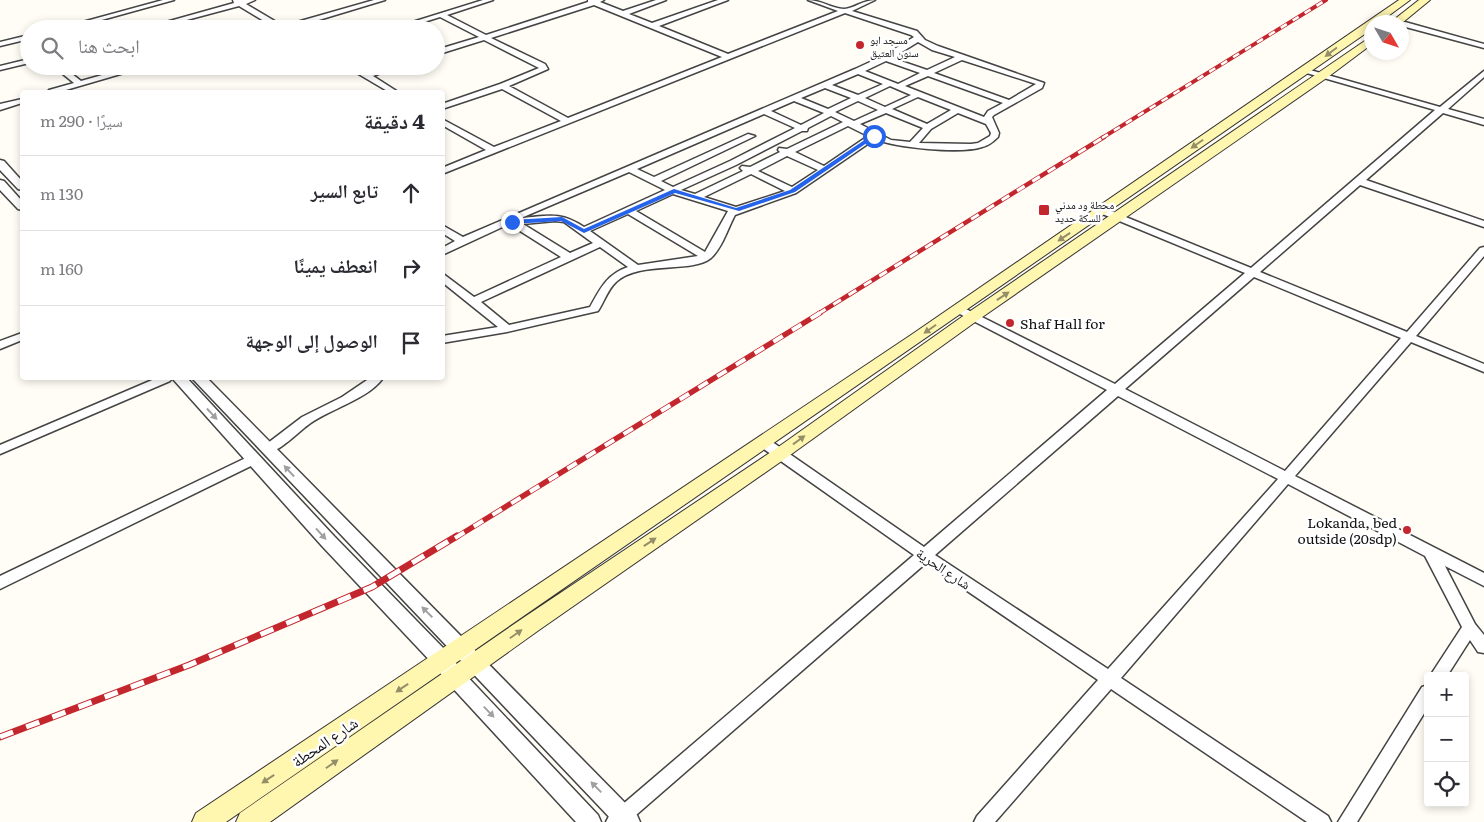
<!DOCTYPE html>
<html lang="ar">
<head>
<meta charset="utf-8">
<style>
	:root { --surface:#fff; --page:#f2f2f3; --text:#2b2b33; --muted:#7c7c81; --line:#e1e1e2 }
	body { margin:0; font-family:Literata,"Noto Naskh Arabic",serif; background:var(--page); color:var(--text); direction:rtl }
	.controls { position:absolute; right:15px; bottom:15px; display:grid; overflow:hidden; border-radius:5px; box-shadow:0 2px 8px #0003 }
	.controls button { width:45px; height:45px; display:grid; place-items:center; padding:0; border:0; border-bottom:1px solid var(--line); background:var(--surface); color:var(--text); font:25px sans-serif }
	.compass { position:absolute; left:1364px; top:15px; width:45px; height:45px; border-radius:50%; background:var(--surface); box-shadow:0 2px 8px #0003; rotate:129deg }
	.stop { position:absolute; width:15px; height:15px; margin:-11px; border:4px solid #2563eb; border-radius:50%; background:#fff }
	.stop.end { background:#2563eb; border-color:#fff; box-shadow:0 1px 5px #0008 }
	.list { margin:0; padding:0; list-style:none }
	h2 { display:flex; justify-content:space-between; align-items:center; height:65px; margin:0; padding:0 20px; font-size:21px }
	h2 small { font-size:16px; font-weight:400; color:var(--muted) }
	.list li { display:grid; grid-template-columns:32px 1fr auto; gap:15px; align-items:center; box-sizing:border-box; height:75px; padding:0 20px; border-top:1px solid var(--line) }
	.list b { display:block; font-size:19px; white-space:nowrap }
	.list em { font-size:16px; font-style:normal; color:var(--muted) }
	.icon { flex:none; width:28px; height:28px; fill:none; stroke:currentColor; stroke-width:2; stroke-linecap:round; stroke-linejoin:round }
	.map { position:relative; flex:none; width:1484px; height:822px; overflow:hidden; direction:ltr }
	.search { position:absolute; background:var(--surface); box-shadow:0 2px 8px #0003; left:20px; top:20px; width:425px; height:55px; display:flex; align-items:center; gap:12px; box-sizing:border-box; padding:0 18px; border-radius:28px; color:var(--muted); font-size:19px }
	.panel { position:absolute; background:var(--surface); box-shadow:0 2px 8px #0003; left:20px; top:90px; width:425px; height:290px; border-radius:5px; direction:rtl }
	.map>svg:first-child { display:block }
</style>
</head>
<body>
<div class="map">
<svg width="1484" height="822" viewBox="0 0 1484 822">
	<rect width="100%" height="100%" fill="#fffdf5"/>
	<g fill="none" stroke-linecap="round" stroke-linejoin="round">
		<defs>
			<path id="minor" d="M163,0h11l-105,29h-12z
				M233,0h22l-9,4 37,22 91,-26h11l-96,29h-12l-38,-23 -86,23h-12l93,-26z
				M483,0h10l-46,15 39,20 102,-33v-2h16l-4,2 23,9 33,-11h10l-37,14 23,9 66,-23h10l-69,26 69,28 110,-43 -30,-11c13,0 25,9 36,9 9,0 19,-9 31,-9l-23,11 65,20 8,9 13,6 106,37 -2,5 -48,27 -2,2 7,16 -1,4c-4,4 -10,9 -16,10 -21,7 -87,1 -107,-8l-79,54 -61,22c-7,13 -13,33 -24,43 -20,16 -71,2 -95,24 -8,7 -12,20 -18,29l-91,21 -65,11v-7l56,-9 -56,-45v-9l32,24 87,-40 -52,-33 -67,31v-7l13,-7 -13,-8v-8l21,12 392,-168 28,-13 31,-19 -3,-2 -66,-22 -403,161v-6l44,-18 -44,-25v-6l52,28 67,-26 -59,-32 -60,20v-5l58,-20 39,-16 -55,-28 -48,15v-5l43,-13 -39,-20 -38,12h-12zM594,5l128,52 -154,61 -59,-32 39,-17 -3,-5 -54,-26zM918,42l14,8 23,7 -28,13 -35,-12zM962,60l74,24 -27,16 -75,-27zM886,61l34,12 -22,11 -33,-13zM858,74l25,10 -25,11 -26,-10zM928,76l75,27 -15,8 -4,6 -79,-31zM890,86l21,9 -26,12 -20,-9zM825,88l26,10 -23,11 -27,-11zM918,97l33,13 -24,14 -35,-15zM794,101l30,12 -23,12 -30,-14zM858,101l20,9 -24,11 -19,-9zM886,113l37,15 -13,14 -19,-2 -31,-16zM958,113l28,11 5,9 -1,3 -12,7 -7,1 -52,-1 12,-14zM764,114l31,14 -65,33 -57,26 -12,-6 94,-45 -7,-2 -94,43 -17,-8zM831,116l12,6 -56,27 -8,-1 -1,2 2,2 -30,15 -8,-1 -2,2 3,3 -48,23 -14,-4 55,-25 66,-34h5l1,-3zM848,126l20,10 -44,30 -29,-14zM787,156l31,14 -26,17 -34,-16zM629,172l36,18 -81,37c-24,-16 -36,-11 -63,-9zM751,174l34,17 -49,16 -32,-10zM673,194l55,17 -23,41 -69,-41zM628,214l70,42 -60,9 -48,-34zM555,221l9,1 29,21 -23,10 -47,-29zM600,247l28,20c-21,7 -28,22 -38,40l-81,18 -28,-23z
				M1399,22h6l79,22v4l-82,-22v-4z
				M29,35v4l-29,7v-4z
				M29,59v4l-29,7v-4z
				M53,66h9l19,15 53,-15h14l-89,26h-11l1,-2 25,-7z
				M345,66h10l12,7 20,-7h12l-26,10 25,16h-9z
				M1303,68l137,39 44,-36v6l-36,32 36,10v6l-41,-12 -77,67 118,41v6l-124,-42 -100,87 147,60 73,-84 4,-1v9l-68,80 68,28v8l-73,-30 -116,134 189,97v13l-39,-20 30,58 9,11v18l-6,-1 -8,-12 -23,36h-17l32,-49 -37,-71 -137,-72 -167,194 207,138 3,6h-24l-196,-133 -116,133h-21l3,-6 121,-136 -172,-117 -298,259h-22l3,-6 305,-261 -156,-110 -1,-3 1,-3h10l156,108 183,-157 -153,-79 -2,-2 2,-2h8l153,77 130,-111 -145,-60v-4h6l145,59 184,-158 -132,-38zM1254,277l147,61 -116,133 -160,-82zM1118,396l160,83 -170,190 -173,-114z
				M22,99v4l-22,7v-6z
				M22,333v7l-22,9v-8z
				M157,378h15l-2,3 -170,73v-9z
				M370,378h13c-16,22 -54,31 -75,47 -10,7 -32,31 -44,27l-2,-3 2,-3 38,-29 40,-20z
				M254,454l5,2 2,3 -2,3 -259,127v-13z
				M1428,685v22l-71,115h-19l84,-135z"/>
			<path id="tertiary" d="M0,160l4,1 18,20v9l-4,-1 -18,-19z
				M0,180l4,1 18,20v9l-4,-1 -18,-19z
				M172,378h15l147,158 115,118 13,17 136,144 3,7h-25l-128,-139 -13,-17 -113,-120z
				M192,378h15l430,437 3,7h-26z"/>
			<path id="secondary" d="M1399,0h11l-30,22h-8v7l-1146,793h-34l4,-9 715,-478z
				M1419,0h11l-28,23 -11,-1z
				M1372,36v8l-44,33 -350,243 -192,138 -247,172 -269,192h-34l4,-9 283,-195 251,-168 192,-136z"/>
		</defs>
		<use href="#minor" stroke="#444" stroke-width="3"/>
		<use href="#tertiary" stroke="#444" stroke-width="3"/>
		<use href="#secondary" stroke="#333" stroke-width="2"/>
		<use href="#minor" fill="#fff" fill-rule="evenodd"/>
		<use href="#tertiary" fill="#fff" fill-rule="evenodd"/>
		<use href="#secondary" fill="#fff6b0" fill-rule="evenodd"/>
		<defs>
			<path id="rail-far3" d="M1102,138l224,-138"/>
			<path id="rail-far2" d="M818,314l286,-177"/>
			<path id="rail-far1" d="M455,538l365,-225"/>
			<path id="rail" d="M0,737l189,-72 183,-78 85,-51"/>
		</defs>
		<use href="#rail-far3" stroke="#c4262e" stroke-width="4"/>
		<use href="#rail-far2" stroke="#c4262e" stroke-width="4.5"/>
		<use href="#rail-far1" stroke="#c4262e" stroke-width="5.5"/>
		<use href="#rail" stroke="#c4262e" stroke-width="7"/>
		<use href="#rail-far3" stroke="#fff" stroke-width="2.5" stroke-dasharray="7" stroke-linecap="butt"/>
		<use href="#rail-far2" stroke="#fff" stroke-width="3" stroke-dasharray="9" stroke-linecap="butt"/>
		<use href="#rail-far1" stroke="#fff" stroke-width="4" stroke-dasharray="11" stroke-linecap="butt"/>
		<use href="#rail" stroke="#fff" stroke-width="5" stroke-dasharray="14" stroke-linecap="butt"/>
	</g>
	<defs><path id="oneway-solid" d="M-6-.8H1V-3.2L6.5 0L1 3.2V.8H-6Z" transform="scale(1.25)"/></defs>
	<g fill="#948f68">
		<use href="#oneway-solid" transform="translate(1331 52) rotate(143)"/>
		<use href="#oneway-solid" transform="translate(1197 144) rotate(145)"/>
		<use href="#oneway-solid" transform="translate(1064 237) rotate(146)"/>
		<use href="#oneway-solid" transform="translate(1003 296) rotate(-34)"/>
		<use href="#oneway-solid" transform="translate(930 329) rotate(145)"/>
		<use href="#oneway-solid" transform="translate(799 440) rotate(-36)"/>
		<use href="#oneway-solid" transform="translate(650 542) rotate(-34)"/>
		<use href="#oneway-solid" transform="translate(516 634) rotate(-35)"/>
		<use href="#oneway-solid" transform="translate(402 688) rotate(146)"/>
		<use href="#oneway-solid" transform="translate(332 764) rotate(-35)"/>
		<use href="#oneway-solid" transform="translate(268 779) rotate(146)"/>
	</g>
	<g fill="#a0a0a0">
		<use href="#oneway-solid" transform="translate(212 414) rotate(47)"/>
		<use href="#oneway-solid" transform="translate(289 471) rotate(-133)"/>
		<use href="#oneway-solid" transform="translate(321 534) rotate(48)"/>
		<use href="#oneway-solid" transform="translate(427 612) rotate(-135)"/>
		<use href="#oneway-solid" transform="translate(489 712) rotate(46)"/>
		<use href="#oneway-solid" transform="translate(596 787) rotate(-134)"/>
	</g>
	<path fill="#2563eb" d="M872,135l5,1 -82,56 -56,19 -64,-18 -91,40 -23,-12 -49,3 -3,-2 3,-2 50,-3 22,12 90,-40 62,19 54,-18z"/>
	<g fill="#c4262e" stroke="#fff" stroke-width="2">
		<circle cx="860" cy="45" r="5"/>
		<rect x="1038" y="204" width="12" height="12" rx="2.5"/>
		<circle cx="1010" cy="323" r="5"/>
		<circle cx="1407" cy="530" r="5"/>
	</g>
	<g text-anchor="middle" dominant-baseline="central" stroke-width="5" stroke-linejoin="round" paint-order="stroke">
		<g font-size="11" fill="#111" stroke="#fff" text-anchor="start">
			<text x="870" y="39">مسجد ابو<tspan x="870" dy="13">سنون العتيق</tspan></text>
			<text x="1055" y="204">محطة ود مدني<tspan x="1055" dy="13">للسكة حديد</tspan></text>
		</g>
		<g font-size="14" fill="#111" stroke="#fff" text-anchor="start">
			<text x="1020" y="323">Shaf Hall for</text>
			<text x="1397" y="522" text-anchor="end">Lokanda, bed<tspan x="1397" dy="16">outside (20sdp)</tspan></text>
		</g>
		<g font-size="14" fill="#111" stroke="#fff">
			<text transform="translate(944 568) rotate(34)">شارع الحرية</text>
		</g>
		<g font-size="16" fill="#111" stroke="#fff">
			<text transform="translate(324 741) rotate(-34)">شارع المحطة</text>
		</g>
	</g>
</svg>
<div class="controls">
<button>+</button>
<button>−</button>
<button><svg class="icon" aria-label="locate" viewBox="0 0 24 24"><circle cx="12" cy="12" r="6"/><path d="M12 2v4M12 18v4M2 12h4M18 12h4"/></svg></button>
</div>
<svg class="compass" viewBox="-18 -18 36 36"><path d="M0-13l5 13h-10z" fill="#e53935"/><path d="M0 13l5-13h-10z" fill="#7c7c81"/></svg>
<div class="stop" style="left:874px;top:136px"></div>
<div class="stop end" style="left:512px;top:222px"></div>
<div class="search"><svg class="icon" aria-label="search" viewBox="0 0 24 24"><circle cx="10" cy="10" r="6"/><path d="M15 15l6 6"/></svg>ابحث هنا</div>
<section class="panel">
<h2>4 دقيقة<small>سيرًا · 290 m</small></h2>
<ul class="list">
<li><svg class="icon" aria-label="ahead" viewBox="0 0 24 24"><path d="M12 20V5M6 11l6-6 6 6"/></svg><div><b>تابع السير</b></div><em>130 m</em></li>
<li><svg class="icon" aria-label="right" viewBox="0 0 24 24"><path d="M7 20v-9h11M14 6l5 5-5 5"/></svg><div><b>انعطف يمينًا</b></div><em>160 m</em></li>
<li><svg class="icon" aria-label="arrive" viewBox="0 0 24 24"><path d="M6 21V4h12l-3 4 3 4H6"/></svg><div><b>الوصول إلى الوجهة</b></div></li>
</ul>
</section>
</div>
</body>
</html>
